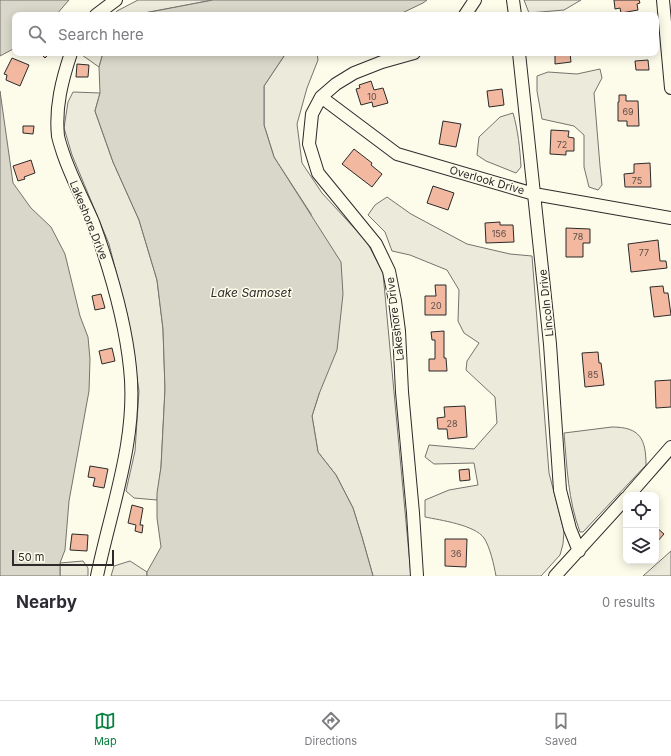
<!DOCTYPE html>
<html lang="en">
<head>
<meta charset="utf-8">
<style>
	:root { --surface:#fff; --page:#f7f7f7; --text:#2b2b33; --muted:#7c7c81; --line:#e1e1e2; --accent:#0b8043 }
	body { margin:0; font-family:Inter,sans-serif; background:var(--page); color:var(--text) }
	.controls { position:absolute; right:12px; bottom:12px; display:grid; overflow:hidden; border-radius:8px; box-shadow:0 2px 10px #0003 }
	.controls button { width:36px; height:36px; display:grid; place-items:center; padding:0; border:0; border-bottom:1px solid var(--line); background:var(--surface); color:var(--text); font:20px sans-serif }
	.scale { position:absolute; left:12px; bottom:10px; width:102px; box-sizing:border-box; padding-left:4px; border:2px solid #2b2b2b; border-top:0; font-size:11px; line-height:14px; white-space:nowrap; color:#2b2b2b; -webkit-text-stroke:3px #fdfbea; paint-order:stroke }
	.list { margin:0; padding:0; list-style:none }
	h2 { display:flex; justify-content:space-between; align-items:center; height:52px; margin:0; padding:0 16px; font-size:17px }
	h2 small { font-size:13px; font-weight:400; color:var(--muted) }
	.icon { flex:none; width:22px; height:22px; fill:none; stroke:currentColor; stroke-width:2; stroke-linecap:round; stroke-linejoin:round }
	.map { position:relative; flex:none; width:671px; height:576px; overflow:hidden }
	.search { position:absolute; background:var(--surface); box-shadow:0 2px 10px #0003; left:12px; right:12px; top:12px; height:44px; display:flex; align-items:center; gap:10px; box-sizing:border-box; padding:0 14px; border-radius:8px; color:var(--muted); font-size:15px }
	.sheet { height:124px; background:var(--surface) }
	nav { display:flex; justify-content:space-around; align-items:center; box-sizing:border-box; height:56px; border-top:1px solid var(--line); background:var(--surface); font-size:11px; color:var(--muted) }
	nav a { display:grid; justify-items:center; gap:2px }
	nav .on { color:var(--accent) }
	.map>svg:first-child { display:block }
</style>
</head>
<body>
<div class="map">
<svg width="671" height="576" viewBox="0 0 671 576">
	<rect width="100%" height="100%" fill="#fdfbea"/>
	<path fill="#ecebdb" stroke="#74746e" d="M138,0h75l-79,15h-21l4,-4z
		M524,0h57l-17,10 -35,3z
		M83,53h20l-4,14 -17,-12z
		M286,53h31l1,7 -11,28 -10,36 5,39 20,30 45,49 16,31 28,303h-38l-11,-39 -9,-29 -17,-33 -18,-23 -6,-36 7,-22 -8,-180 -37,-57 -10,-32v-39z
		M600,69l2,9 -8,15 6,73 2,19 -4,5 -9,-3 -5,-20v-32l-10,-9 -32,-7 -5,-28v-15l11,-4 29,2z
		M73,92l27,1 -5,18 18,51 26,58 18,60 6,49 2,60 -4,78 -4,33 -23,-2 -8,-7 9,-40 4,-60 -11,-73 -19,-74 -37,-89 -8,-27 4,-26z
		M513,113c5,17 7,36 8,54l-5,6 -30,-12 -9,-6 2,-18 21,-20z
		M387,197l24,17 56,30 43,10 22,2 17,217 15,58 -1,13 -3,11 -19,21h-45c-2,-11 -6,-29 -12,-38 -9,-13 -44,-18 -59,-21v-17l24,-10 29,-5 -4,-22 -40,1 -9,-7 4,-12 45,4 23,-26 -2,-26 -29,-27 1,-9 12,-18 -15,-10 -6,-12 1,-31 -12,-20 -37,-15 -18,-4 -7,-19 -17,-17 7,-10z
		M612,427c28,0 34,12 34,38l-63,67h-3c-12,-32 -13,-65 -16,-99z
		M671,551v25h-28z
		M83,561l5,7v8h-28v-13z
		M130,561l17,11v4h-36l3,-10z"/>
	<path fill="#d8d7c9" stroke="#74746e" d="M0,0h69l-13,15h-41v33l-15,8z
		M213,0h214l-4,3 -25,12h-264z
		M103,53h183l-22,33v39l10,32 67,105 2,32 -6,56 -18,44 -7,22 6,36 18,23 17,33 9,29 11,39h-226v-4l14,-25 -4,-29v-25l4,-26 4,-78 -2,-60 -6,-49 -18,-60 -26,-58 -18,-51 5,-18 -1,-26z
		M0,91l13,92 18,25 20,19 14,27 15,62 8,21 2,22 -1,32 -20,110 -4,49 -5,13v13h-60z"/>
	<path fill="#f2b8a0" stroke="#2b2b2b" d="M614,0h25l1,3 -3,1 1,6 -17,3 -1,-5 -5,1z
		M40,53h10l-5,5z
		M555,53h15l1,9 -16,2z
		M12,58l17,7 -9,21 -14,-6 1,-5 -3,-1z
		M648,60l1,10h-13l-1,-9z
		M77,64l12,1 -1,12h-12z
		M371,81l3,9 9,-2 5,15 -15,4 -1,-5 -11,3 -5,-16 4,-1 -1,-3z
		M502,89l2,16 -15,2 -2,-16z
		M619,95h7v6h12l1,25h-12v-5h-9v-19h1z
		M443,121l18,3 -5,23 -17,-3z
		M23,126h11l-1,8 -10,-1z
		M551,130l18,1 -1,6 6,1v13h-8v4l-16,-1z
		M354,149l18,14 -1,2 11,9 -10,13 -30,-23z
		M31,160l4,13 -11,4 1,2 -7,2 -5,-15z
		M650,163l1,24h-26l-1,-13 10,-1v-9z
		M433,186l21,7 -6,17 -21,-7z
		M500,222v3h13l1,17 -28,1 -1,-20z
		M566,228l24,1v14h-7v14h-17z
		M658,240l2,21h6l1,7 -36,4 -3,-28z
		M435,285h11v30h-21v-19h11z
		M663,286l1,7h4l3,22 -17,2 -4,-30z
		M101,294l4,14 -10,2 -3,-14z
		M444,331v27h2l1,13h-18v-12h6v-19h-3l-1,-8z
		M112,348l3,13 -13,3 -3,-13z
		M598,352l1,11h2l3,22 -19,2 -3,-34z
		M671,380v27l-15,1 -1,-27z
		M465,406l2,31 -19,2 -1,-10h-9l-1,-11 8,-1 -1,-10z
		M90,466l18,3 -4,19 -11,-2 2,-8 -7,-1z
		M469,469l1,11 -10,1 -1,-11z
		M132,505l11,3 -3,17h3l-1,8 -7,-2 1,-6 -8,-2z
		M656,527l8,7 -8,9z
		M72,534l16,1 -1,16 -17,-1z
		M445,539h22l-1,28 -21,-1z"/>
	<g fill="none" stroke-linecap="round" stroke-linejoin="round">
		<defs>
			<path id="minor" d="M513,0l2,15
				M663,0l8,88
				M96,15l20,-15
				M465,15l10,-15
				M71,53c-9,27 -16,54 -13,83 1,5 3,11 5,17 8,24 20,46 30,69 17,47 32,97 37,146 8,70 -19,140 -33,208
				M414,53l-32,9 -28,11 -18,11 -15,13 -9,17 -3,30 9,29 58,71 13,27 6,30 4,30 3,61 11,121 4,63
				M519,53l31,291 10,146 10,39 9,22
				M321,97l76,57 137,40 137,24
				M629,495l42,-48
				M555,576l71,-78"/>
		</defs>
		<use href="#minor" stroke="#2b2b2b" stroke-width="14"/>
		<use href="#minor" stroke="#fdfbea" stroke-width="12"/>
	</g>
	<g text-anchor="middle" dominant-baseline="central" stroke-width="3" stroke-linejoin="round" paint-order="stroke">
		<g font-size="9" fill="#5d4e48">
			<text x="372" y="96">10</text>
			<text x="628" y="111">69</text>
			<text x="562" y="144">72</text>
			<text x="637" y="180">75</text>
			<text x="499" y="233">156</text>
			<text x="578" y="236">78</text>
			<text x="644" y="252">77</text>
			<text x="436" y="305">20</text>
			<text x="593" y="374">85</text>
			<text x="452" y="423">28</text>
			<text x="456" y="553">36</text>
		</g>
		<g font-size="11" fill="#2b2b2b" stroke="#fdfbea">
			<text transform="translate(487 180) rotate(16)">Overlook Drive</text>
			<text transform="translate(89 220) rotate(68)">Lakeshore Drive</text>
			<text transform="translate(546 303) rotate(-96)">Lincoln Drive</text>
			<text transform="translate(395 319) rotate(-97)">Lakeshore Drive</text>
		</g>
		<g font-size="12" font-style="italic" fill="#2b2b2b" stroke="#fdfbea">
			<text x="251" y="292">Lake Samoset</text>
		</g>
	</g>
</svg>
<div class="controls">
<button><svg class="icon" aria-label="locate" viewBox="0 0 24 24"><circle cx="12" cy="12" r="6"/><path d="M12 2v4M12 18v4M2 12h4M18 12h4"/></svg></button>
<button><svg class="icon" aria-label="layers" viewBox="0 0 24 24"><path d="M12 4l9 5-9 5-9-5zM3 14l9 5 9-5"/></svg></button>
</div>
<div class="scale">50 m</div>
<div class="search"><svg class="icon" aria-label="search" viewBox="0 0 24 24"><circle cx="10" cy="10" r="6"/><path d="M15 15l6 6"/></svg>Search here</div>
</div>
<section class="sheet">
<h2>Nearby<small>0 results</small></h2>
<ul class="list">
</ul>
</section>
<nav>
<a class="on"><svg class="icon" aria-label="map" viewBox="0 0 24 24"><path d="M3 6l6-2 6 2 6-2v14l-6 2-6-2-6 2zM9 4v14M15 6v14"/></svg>Map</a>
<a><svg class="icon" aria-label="directions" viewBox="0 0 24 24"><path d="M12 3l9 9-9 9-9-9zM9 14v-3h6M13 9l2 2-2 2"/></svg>Directions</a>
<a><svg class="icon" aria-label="saved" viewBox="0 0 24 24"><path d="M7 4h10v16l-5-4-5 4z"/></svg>Saved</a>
</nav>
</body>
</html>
